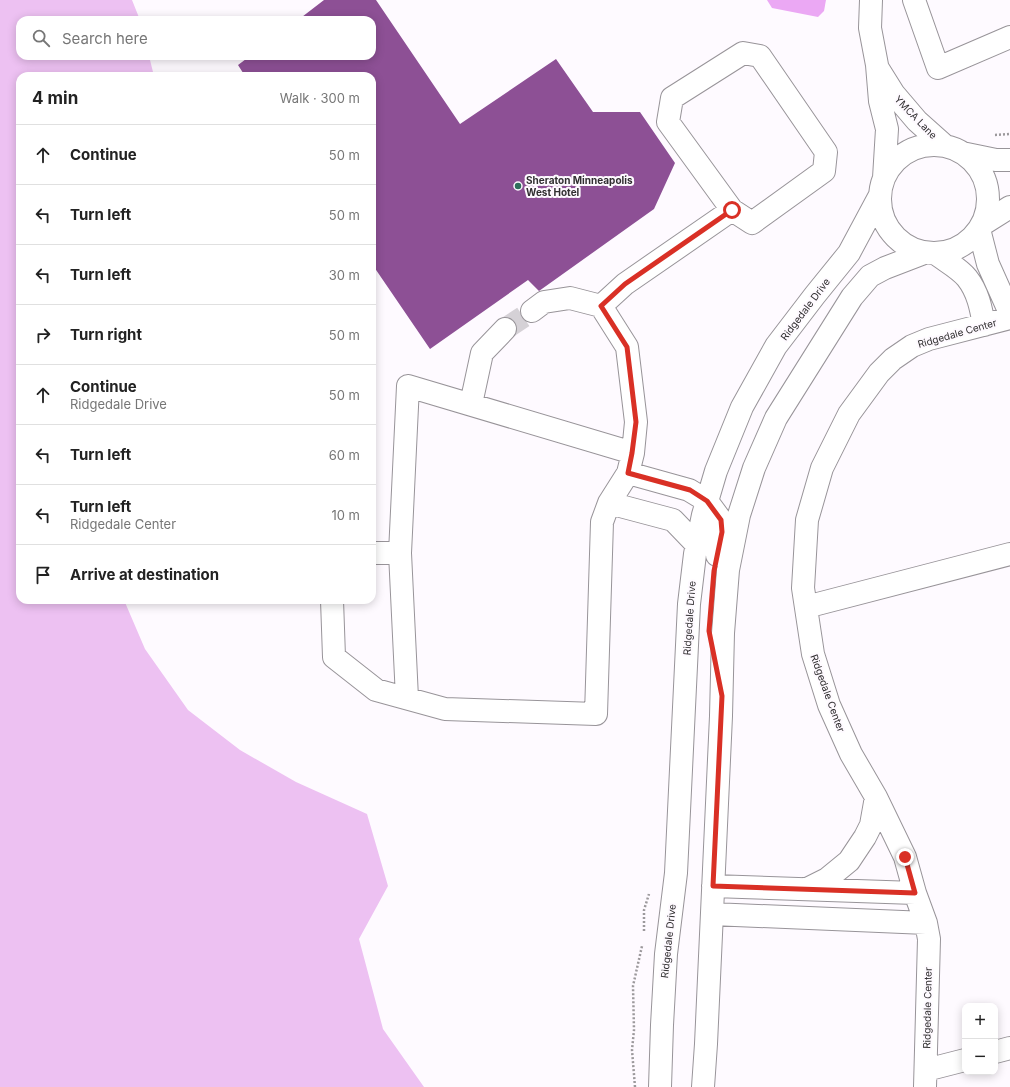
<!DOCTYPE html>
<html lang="en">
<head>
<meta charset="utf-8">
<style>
	:root { --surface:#fff; --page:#f6f6f6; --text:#222; --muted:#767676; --line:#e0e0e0 }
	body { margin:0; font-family:Inter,sans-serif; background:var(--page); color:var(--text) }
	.controls { position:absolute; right:12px; bottom:12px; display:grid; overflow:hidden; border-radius:8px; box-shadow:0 2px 10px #0003 }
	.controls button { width:36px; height:36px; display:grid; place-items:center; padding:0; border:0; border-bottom:1px solid var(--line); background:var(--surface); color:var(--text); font:20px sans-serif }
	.stop { position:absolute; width:12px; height:12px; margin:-9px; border:3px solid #d93025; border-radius:50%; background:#fff }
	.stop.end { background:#d93025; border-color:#fff; box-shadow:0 1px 4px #0008 }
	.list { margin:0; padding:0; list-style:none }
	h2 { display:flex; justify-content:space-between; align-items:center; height:52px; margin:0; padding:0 16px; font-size:17px }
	h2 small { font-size:13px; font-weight:400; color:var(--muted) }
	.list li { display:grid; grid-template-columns:26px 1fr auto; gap:12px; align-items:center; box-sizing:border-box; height:60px; padding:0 16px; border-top:1px solid var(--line) }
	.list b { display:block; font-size:15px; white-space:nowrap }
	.list p { margin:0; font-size:13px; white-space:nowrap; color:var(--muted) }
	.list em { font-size:13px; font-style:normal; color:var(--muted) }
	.icon { flex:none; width:22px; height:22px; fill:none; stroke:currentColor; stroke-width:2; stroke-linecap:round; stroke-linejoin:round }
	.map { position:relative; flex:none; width:1010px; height:1087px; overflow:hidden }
	.search { position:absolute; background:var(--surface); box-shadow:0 2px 10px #0003; left:16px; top:16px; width:360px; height:44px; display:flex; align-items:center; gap:10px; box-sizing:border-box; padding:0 14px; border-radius:12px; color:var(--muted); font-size:15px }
	.panel { position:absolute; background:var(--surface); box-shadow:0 2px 10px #0003; left:16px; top:72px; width:360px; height:532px; border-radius:12px }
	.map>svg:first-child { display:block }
</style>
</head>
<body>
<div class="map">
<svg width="1010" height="1087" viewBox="0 0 1010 1087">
	<rect width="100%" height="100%" fill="#fefaff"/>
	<path fill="#edc1f2" d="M0,0h132l8,20h-120v36h129l5,20h-134v524h104l21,49 43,61 52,40 56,32 71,32 21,72 -29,53 24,90 41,58h-424z"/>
	<path fill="#eba8f4" d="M767,0h59l-2,11 -6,6 -46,-9z"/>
	<path fill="#8d5095" d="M324,0h52l84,124 96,-65 37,53h47l35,51 -21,46 -115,82 -11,-11 -98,69 -58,-85v-188h-127l-7,-11 12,-9h122v-36h-74z"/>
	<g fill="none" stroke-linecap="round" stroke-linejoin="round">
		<path stroke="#d5d1d6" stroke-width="22" stroke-dasharray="22 11" stroke-linecap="butt" d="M505,329l27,-18"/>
		<defs>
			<path id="minor" d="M871,0l-1,28 7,37 3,36 7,28 -3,49
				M914,0l24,68 72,-31
				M879,70l15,24 23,27 28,25
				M880 199a54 54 0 1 1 108 0a54 54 0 1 1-108 0Z
				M962,153l34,7h14
				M983,224l27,-17
				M979,229l9,35 22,49
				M935,253c10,8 24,15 32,25 11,14 14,30 17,47
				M601,306l24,-22 107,-74 20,13 72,-52 2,-19 -66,-96 -17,-3 -71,45 -4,24 64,88
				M471,404l11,-51 23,-24
				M628,473l61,17 18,11 14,19 1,12 -5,23
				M609,503l64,17 24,25
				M372,553h28l8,-167 225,67
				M400,553l7,145
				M332,600l2,57 42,33 69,19 151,5 6,-192 7,-19 19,-30 5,-20 3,-31 -9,-75 -26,-41 -31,-8 -26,4 -12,9
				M806,607l204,-53
				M713,886l202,7
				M807,889l20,-10 22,-18 16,-24 6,-12 5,-28
				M712,914l214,9
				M995,1052l15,-4
				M926,1070l39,-10
				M660,1087l2,-62 4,-71 10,-81 13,-269 6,-50 8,-39 13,-44 26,-64 34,-61 39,-51 34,-42 30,-56
				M703,1087l3,-43 15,-328 2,-83 5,-63 11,-55 15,-47 22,-50 76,-121 18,-21 15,-8 39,-15
				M925,1087l4,-148 -3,-16 -11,-30 -10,-36 -29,-60 -25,-43 -22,-49 -16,-51 -10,-66 4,-68 15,-52 27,-54 30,-41 14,-14 19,-13 17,-7 81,-21"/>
		</defs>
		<use href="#minor" stroke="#989499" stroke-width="24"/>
		<path stroke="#9c999c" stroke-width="2.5" stroke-dasharray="2 2" stroke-linecap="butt" d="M995,135l15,-1
			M644,931v-21l5,-16
			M635,1087l-3,-37 2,-20 -1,-44 9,-40"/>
		<use href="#minor" stroke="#fff" stroke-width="22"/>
	</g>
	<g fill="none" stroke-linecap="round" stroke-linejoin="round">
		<path stroke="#d93025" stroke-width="5" d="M732,210l-107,74 -24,22 26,41 9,75 -4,31 -4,20 62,17 17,11 14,19 1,12 -8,39 -5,60 13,65 -9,190 202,7 -10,-36"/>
	</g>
	<circle fill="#2e6e5c" stroke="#fefaff" stroke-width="1.5" cx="518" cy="186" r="4"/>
	<g text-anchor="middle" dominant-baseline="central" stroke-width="4" stroke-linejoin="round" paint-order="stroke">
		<g font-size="10" fill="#312f31" stroke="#fefaff">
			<text transform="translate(916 117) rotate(46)">YMCA Lane</text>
			<text transform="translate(805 309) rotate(-53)">Ridgedale Drive</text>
			<text transform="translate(957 333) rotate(-16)">Ridgedale Center</text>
			<text transform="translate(689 618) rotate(-86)">Ridgedale Drive</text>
			<text transform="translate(828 693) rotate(70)">Ridgedale Center</text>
			<text transform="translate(668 941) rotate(-84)">Ridgedale Drive</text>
			<text transform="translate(927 1008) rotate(-89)">Ridgedale Center</text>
		</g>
		<g font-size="10" font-weight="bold" fill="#312f31" stroke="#fefaff" text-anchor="start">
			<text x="526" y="180">Sheraton Minneapolis<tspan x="526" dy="12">West Hotel</tspan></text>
		</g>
	</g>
</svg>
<div class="controls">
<button>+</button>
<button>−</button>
</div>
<div class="stop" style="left:732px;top:210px"></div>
<div class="stop end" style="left:905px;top:857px"></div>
<div class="search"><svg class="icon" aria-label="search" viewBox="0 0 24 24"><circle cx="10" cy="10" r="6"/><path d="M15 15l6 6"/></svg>Search here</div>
<section class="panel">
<h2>4 min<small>Walk · 300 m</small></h2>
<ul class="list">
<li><svg class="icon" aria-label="ahead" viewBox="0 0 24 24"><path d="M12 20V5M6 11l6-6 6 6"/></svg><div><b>Continue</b></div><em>50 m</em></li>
<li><svg class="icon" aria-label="left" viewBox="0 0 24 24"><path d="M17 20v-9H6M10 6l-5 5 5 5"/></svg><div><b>Turn left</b></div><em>50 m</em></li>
<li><svg class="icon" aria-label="left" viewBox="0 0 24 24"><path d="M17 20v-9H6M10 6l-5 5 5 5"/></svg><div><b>Turn left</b></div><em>30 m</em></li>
<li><svg class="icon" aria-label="right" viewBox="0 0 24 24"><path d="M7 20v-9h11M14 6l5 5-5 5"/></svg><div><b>Turn right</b></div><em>50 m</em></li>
<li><svg class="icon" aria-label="ahead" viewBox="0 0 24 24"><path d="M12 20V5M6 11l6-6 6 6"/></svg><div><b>Continue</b><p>Ridgedale Drive</p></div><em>50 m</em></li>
<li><svg class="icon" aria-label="left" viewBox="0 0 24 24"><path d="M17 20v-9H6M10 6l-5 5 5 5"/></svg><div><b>Turn left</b></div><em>60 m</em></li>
<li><svg class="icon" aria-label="left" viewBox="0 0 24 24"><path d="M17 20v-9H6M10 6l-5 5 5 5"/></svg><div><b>Turn left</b><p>Ridgedale Center</p></div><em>10 m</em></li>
<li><svg class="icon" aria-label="arrive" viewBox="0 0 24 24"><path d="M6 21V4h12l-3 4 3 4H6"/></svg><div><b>Arrive at destination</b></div></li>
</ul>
</section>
</div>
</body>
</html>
